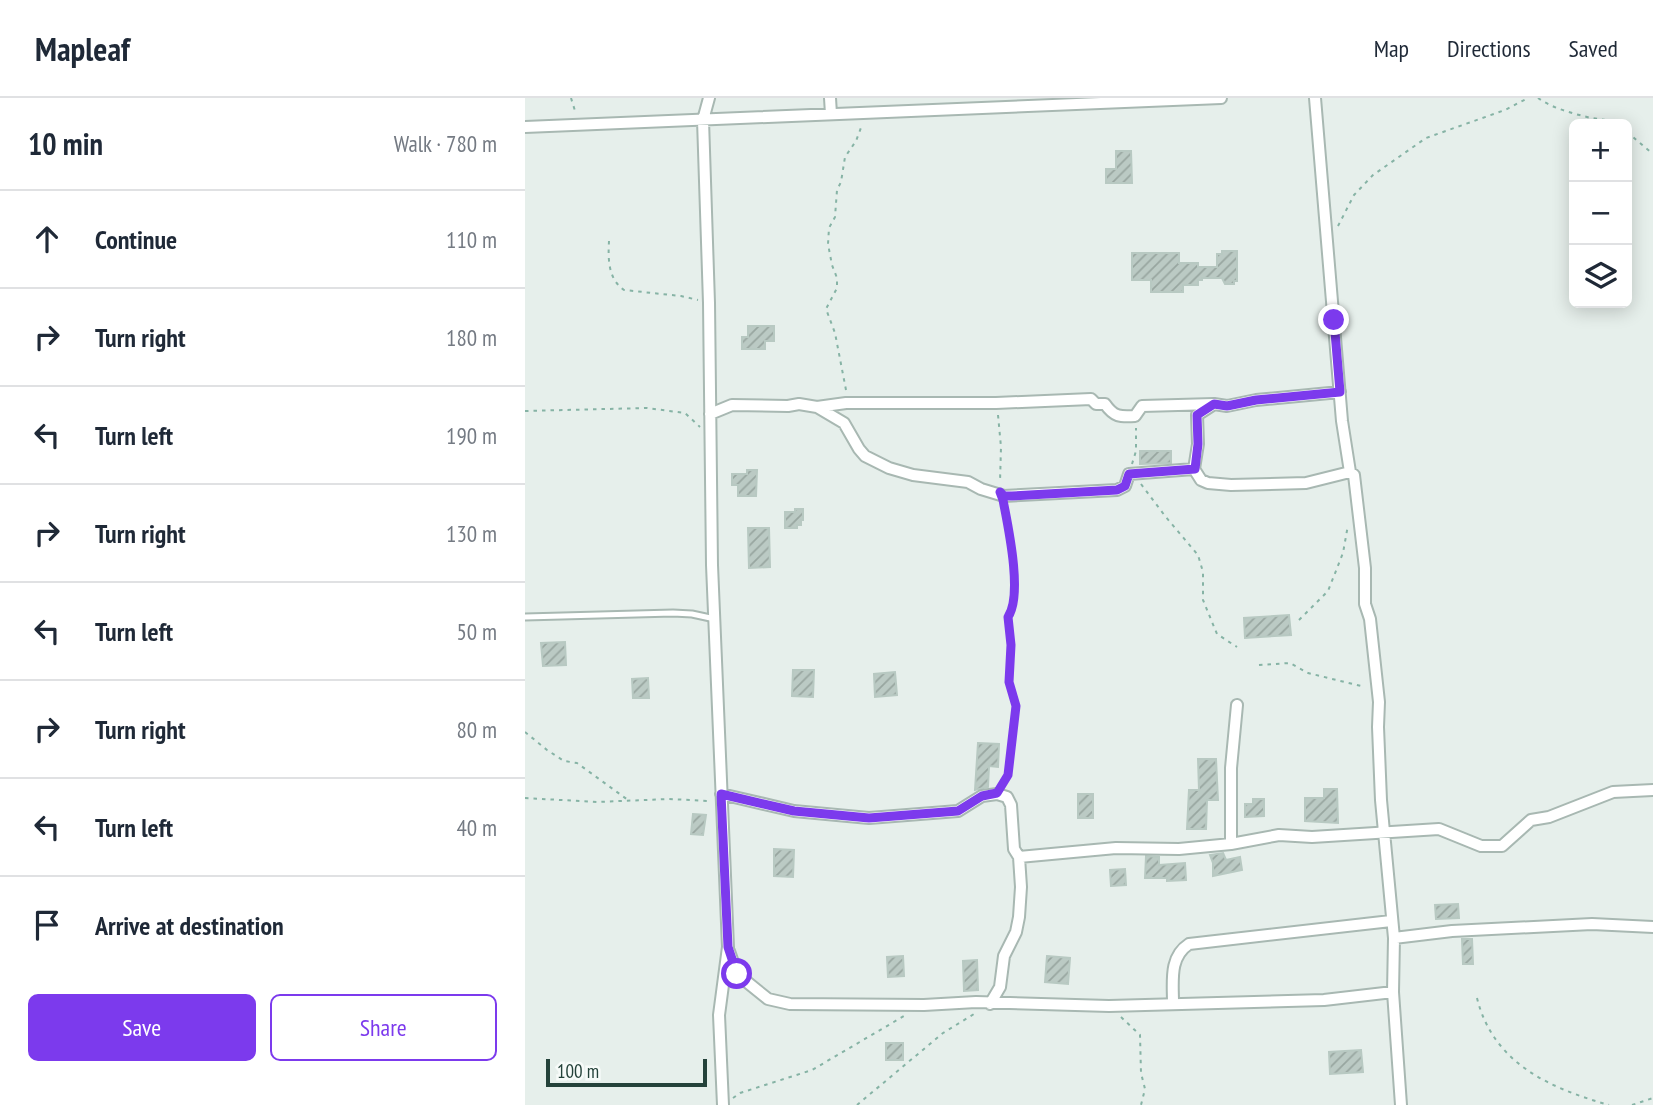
<!DOCTYPE html>
<html lang="en">
<head>
<meta charset="utf-8">
<style>
	:root { --surface:#fff; --page:#f6f6f7; --text:#1f2937; --muted:#747a83; --line:#e0e1e3; --accent:#7c3aed }
	body { margin:0; font-family:"PT Sans Narrow",sans-serif; background:var(--page); color:var(--text) }
	.controls { position:absolute; right:21px; top:21px; display:grid; overflow:hidden; border-radius:10px; box-shadow:0 4px 18px #0003 }
	.controls button { width:63px; height:63px; display:grid; place-items:center; padding:0; border:0; border-bottom:2px solid var(--line); background:var(--surface); color:var(--text); font:35px sans-serif }
	.scale { position:absolute; left:21px; bottom:18px; width:161px; box-sizing:border-box; padding-left:7px; border:4px solid #24423a; border-top:0; font-size:19px; line-height:24px; white-space:nowrap; color:#24423a; -webkit-text-stroke:5px #f7fbf9; paint-order:stroke }
	.stop { position:absolute; width:21px; height:21px; margin:-16px; border:5px solid #7c3aed; border-radius:50%; background:#fff }
	.stop.end { background:#7c3aed; border-color:#fff; box-shadow:0 2px 7px #0008 }
	.list { margin:0; padding:0; list-style:none }
	h2 { display:flex; justify-content:space-between; align-items:center; height:91px; margin:0; padding:0 28px; font-size:30px }
	h2 small { font-size:23px; font-weight:400; color:var(--muted) }
	.list li { display:grid; grid-template-columns:46px 1fr auto; gap:21px; align-items:center; box-sizing:border-box; height:98px; padding:0 28px; border-top:2px solid var(--line) }
	.list b { display:block; font-size:26px; white-space:nowrap }
	.list em { font-size:23px; font-style:normal; color:var(--muted) }
	.actions { display:flex; gap:14px; padding:21px 28px }
	.actions a { flex:1; padding:16px 0; border:2px solid var(--accent); border-radius:10px; text-align:center; font-size:24px; color:var(--accent) }
	.actions .main { background:var(--accent); color:#fff }
	.icon { flex:none; width:38px; height:38px; fill:none; stroke:currentColor; stroke-width:2; stroke-linecap:round; stroke-linejoin:round }
	.map { position:relative; flex:none; width:1128px; height:1007px; overflow:hidden }
	header { display:flex; align-items:center; gap:42px; box-sizing:border-box; height:98px; padding:0 35px; background:var(--surface); border-bottom:2px solid var(--line) }
	header strong { font-size:33px }
	nav { display:flex; gap:38px; margin-inline-start:auto; font-size:24px }
	main { display:flex }
	aside { flex:1; background:var(--surface) }
	.map>svg:first-child { display:block }
</style>
</head>
<body>
<header>
<strong>Mapleaf</strong>
<nav><a>Map</a><a>Directions</a><a>Saved</a></nav>
</header>
<main>
<aside>
<h2>10 min<small>Walk · 780 m</small></h2>
<ul class="list">
<li><svg class="icon" aria-label="ahead" viewBox="0 0 24 24"><path d="M12 20V5M6 11l6-6 6 6"/></svg><div><b>Continue</b></div><em>110 m</em></li>
<li><svg class="icon" aria-label="right" viewBox="0 0 24 24"><path d="M7 20v-9h11M14 6l5 5-5 5"/></svg><div><b>Turn right</b></div><em>180 m</em></li>
<li><svg class="icon" aria-label="left" viewBox="0 0 24 24"><path d="M17 20v-9H6M10 6l-5 5 5 5"/></svg><div><b>Turn left</b></div><em>190 m</em></li>
<li><svg class="icon" aria-label="right" viewBox="0 0 24 24"><path d="M7 20v-9h11M14 6l5 5-5 5"/></svg><div><b>Turn right</b></div><em>130 m</em></li>
<li><svg class="icon" aria-label="left" viewBox="0 0 24 24"><path d="M17 20v-9H6M10 6l-5 5 5 5"/></svg><div><b>Turn left</b></div><em>50 m</em></li>
<li><svg class="icon" aria-label="right" viewBox="0 0 24 24"><path d="M7 20v-9h11M14 6l5 5-5 5"/></svg><div><b>Turn right</b></div><em>80 m</em></li>
<li><svg class="icon" aria-label="left" viewBox="0 0 24 24"><path d="M17 20v-9H6M10 6l-5 5 5 5"/></svg><div><b>Turn left</b></div><em>40 m</em></li>
<li><svg class="icon" aria-label="arrive" viewBox="0 0 24 24"><path d="M6 21V4h12l-3 4 3 4H6"/></svg><div><b>Arrive at destination</b></div></li>
</ul>
<div class="actions"><a class="main">Save</a><a>Share</a></div>
</aside>
<div class="map">
<svg width="1128" height="1007" viewBox="0 0 1128 1007">
	<defs>
		<pattern id="building-hatch" width="6" height="6" patternUnits="userSpaceOnUse" patternTransform="scale(1.75)"><rect width="6" height="6" fill="#bbcac4"/><path d="M-1 1l2-2M0 6l6-6M5 7l2-2" fill="none" stroke="#98a6a0"/></pattern>
	</defs>
	<rect width="100%" height="100%" fill="#e6efeb"/>
	<path fill="url(#building-hatch)" stroke="#b8c9c2" stroke-width="2" d="M591,53h15l1,32h-26v-14h10z
		M697,153h15v30h-3v3h-9l-3,-6h-20v2h-4v5h-15v7h-32v-12h-19v-27h47v10h19v4h19v-13h5z
		M223,228h26v15h-9v8h-23v-12h6z
		M615,353h31v12l-31,1z
		M222,372h10l-1,26h-18v-11h-6v-11h15z
		M270,411h8v11h-2v5h-4v3h-12v-16h10z
		M223,430h21l1,39 -21,1z
		M764,517l2,20 -46,3 -1,-20z
		M40,544l1,23 -23,1 -2,-23z
		M268,572h21l-1,27 -21,-1z
		M370,574l2,23 -22,2 -1,-23z
		M123,580l1,20h-16l-1,-19z
		M453,645l21,1 -1,23 -9,-1 -1,21 -13,3z
		M673,661h18l2,41h-11l-1,29h-19l2,-39h10z
		M799,691h13l1,34 -33,-2v-23h19z
		M553,696h15v24h-15z
		M728,701h11v17l-19,1v-13h8z
		M168,716l13,1 -3,20 -12,-1z
		M249,751l20,1 -1,27 -19,-1z
		M698,755l3,7 14,-3 2,13 -29,6v-13l-3,-8z
		M621,758l13,1v8l26,-2 1,17 -19,1v-3h-22z
		M600,771l1,16 -15,1 -1,-16z
		M933,806l1,14 -23,1 -1,-14z
		M937,841h10l1,25h-10z
		M378,858l1,20 -16,1 -1,-20z
		M522,858l23,2 -2,26 -23,-2z
		M452,862l1,30 -14,1 -1,-30z
		M361,945h17v17h-17z
		M836,952l2,22 -33,2 -1,-22z"/>
	<g fill="none" stroke-linecap="round" stroke-linejoin="round">
		<defs>
			<path id="lane" d="M0,519l148,-4 19,1 23,5"/>
			<path id="street" d="M184,0l-6,22 6,183 3,262 16,382 -9,68 4,90
				M305,0l1,16
				M790,0l27,323 8,51 4,3 11,93v36l5,15 9,83 -1,25 3,73 13,138 -1,54 8,113
				M0,29l696,-29
				M292,309l27,16 15,26 6,7 24,12 24,7 55,7 13,7 23,7 113,-6 8,-4 4,-12 65,-5 7,11 7,3 23,2 75,-2 44,-11
				M185,316l22,-9 56,1 11,-2 18,3 29,-4h150l95,-4 5,5h9c9,13 15,13 30,12l7,-10 72,-2
				M669,371l4,-25 -1,-29 17,-11 13,2 29,-6 84,-8
				M196,696l73,17 75,7 89,-7 24,-15 15,-2 10,3 4,8 3,44 5,8 2,30 -2,30 -3,15 -12,24 -4,31 -10,17
				M706,746v-76l6,-63
				M494,759l97,-9 63,1 52,-5 48,-9 33,2 127,-8 42,17h21l29,-26 18,-3 64,-25 40,-2
				M869,840l58,-7 140,-7 61,3
				M204,853l8,23 31,25 22,5 134,1 52,-3 133,4 215,-6 69,-8
				M648,905c0,-22 -4,-46 16,-59l202,-23"/>
		</defs>
		<use href="#lane" stroke="#a8b8b2" stroke-width="9"/>
		<use href="#street" stroke="#a8b8b2" stroke-width="14"/>
		<path stroke="#86b3a5" stroke-width="2" stroke-dasharray="3.5 5" stroke-linecap="butt" d="M46,0l5,16
			M1013,0c14,10 33,15 49,19 11,3 19,1 29,7
			M1102,34l26,22
			M813,128l16,-31 19,-20 53,-37 79,-28 23,-12
			M84,143c-1,18 -1,38 15,49l57,6 17,4
			M321,292l-11,-57 -9,-24 11,-21v-10l-5,-13 -4,-21 1,-16 6,-11 2,-27 4,-8 4,-25 11,-16 6,-16
			M0,313l122,-3 38,5 15,14
			M473,317l3,32 -1,35
			M607,366l4,-13v-23
			M616,386l24,32 33,39 5,17v28l9,22 5,12 20,13
			M774,522l29,-29 15,-38 5,-28
			M734,567l31,-2 18,10 57,14
			M0,634l22,18 17,11 13,2 51,37
			M478,686l5,-9 8,-69 -7,-24 2,-37 -3,-28c13,-18 3,-87 -3,-109
			M0,700l72,4 72,-3 40,2
			M952,900c16,65 72,90 132,107
			M596,919l19,18 1,38 4,16 -4,16
			M208,1000l7,-5 72,-23 92,-54
			M332,1007l86,-72 31,-19
			M1107,1007l21,-7"/>
		<use href="#lane" stroke="#fff" stroke-width="5"/>
		<use href="#street" stroke="#fff" stroke-width="10"/>
	</g>
	<g fill="none" stroke-linecap="round" stroke-linejoin="round">
		<path stroke="#7c3aed" stroke-width="9" d="M212,876l-9,-27 -7,-153 73,17 75,7 89,-7 24,-15 15,-3 11,-18 8,-69 -7,-24 2,-37 -3,-28c15,-22 0,-91 -5,-117l-3,-8 4,4h8l105,-6 8,-4 4,-12 66,-5 3,-25 -1,-29 17,-11 13,2 29,-6 84,-8 -6,-72"/>
	</g>
</svg>
<div class="controls">
<button>+</button>
<button>−</button>
<button><svg class="icon" aria-label="layers" viewBox="0 0 24 24"><path d="M12 4l9 5-9 5-9-5zM3 14l9 5 9-5"/></svg></button>
</div>
<div class="scale">100 m</div>
<div class="stop" style="left:212px;top:876px"></div>
<div class="stop end" style="left:809px;top:222px"></div>
</div>
</main>
</body>
</html>
